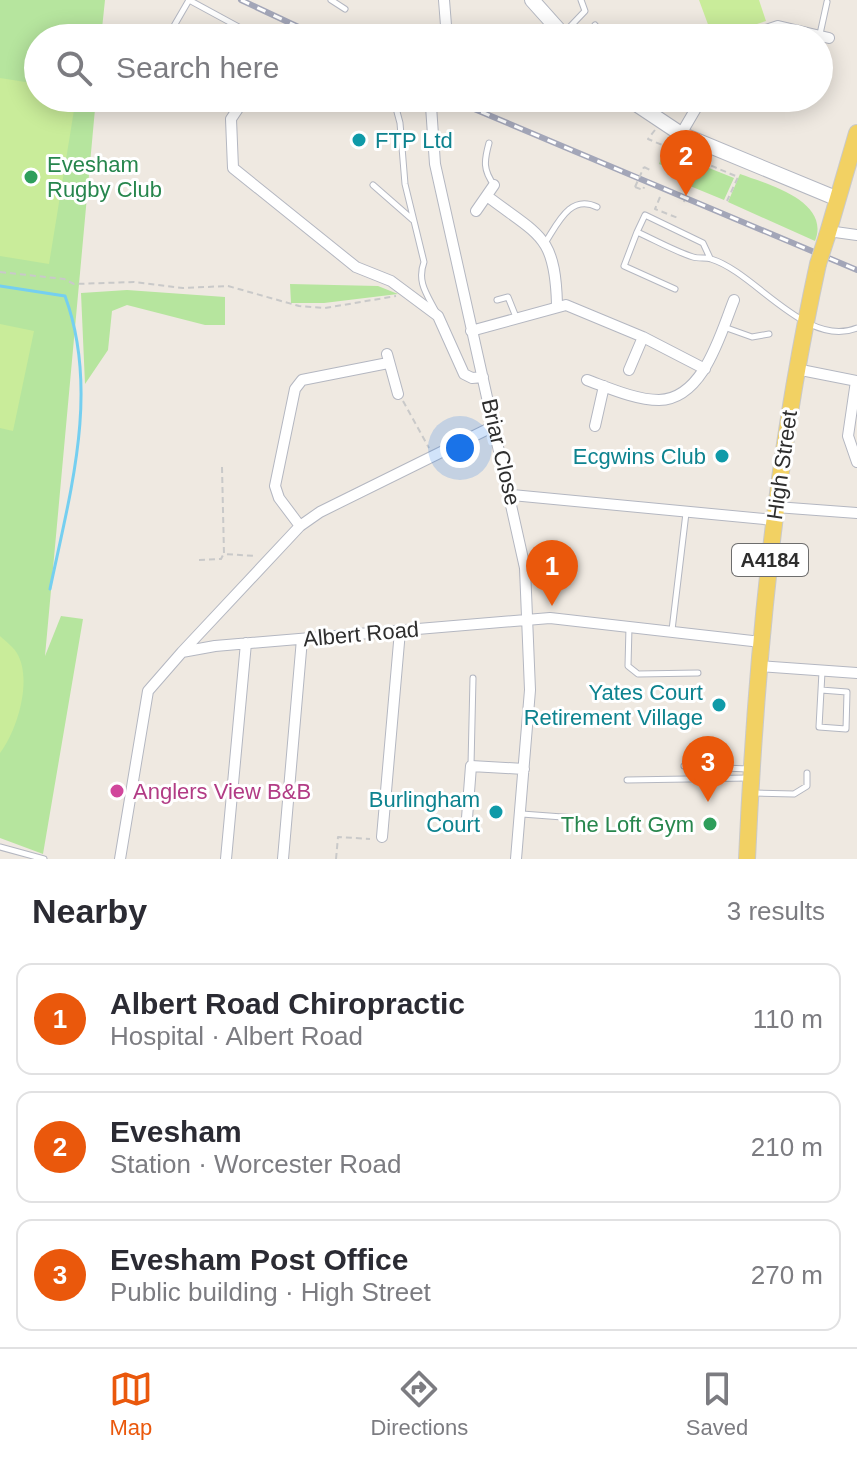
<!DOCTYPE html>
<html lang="en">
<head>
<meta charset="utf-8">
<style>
	:root { --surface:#fff; --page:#f7f7f7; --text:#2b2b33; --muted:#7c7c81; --line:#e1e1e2; --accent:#ea580c }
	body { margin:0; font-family:Helvetica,sans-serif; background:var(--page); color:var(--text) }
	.you { position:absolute; left:460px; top:448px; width:28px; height:28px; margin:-20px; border:6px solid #fff; border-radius:50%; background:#1a73e8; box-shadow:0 0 0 12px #1a73e833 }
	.badge { display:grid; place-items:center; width:52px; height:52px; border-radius:50%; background:var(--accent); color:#fff; font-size:26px; font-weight:700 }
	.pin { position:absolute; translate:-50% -66px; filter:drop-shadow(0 2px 4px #0008) }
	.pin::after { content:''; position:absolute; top:42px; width:28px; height:24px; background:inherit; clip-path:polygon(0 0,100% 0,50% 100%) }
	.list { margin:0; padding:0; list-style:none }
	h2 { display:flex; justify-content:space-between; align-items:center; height:104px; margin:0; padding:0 32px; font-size:34px }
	h2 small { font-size:26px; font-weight:400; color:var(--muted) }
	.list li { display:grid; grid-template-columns:52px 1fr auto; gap:24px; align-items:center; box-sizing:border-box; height:112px; margin:0 16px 16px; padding:0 16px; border:2px solid var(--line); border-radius:16px }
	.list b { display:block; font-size:30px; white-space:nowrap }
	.list p { margin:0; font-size:26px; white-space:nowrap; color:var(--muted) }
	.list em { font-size:26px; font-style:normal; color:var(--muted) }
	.icon { flex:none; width:44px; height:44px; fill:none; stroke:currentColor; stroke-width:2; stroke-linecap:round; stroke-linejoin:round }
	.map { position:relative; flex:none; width:857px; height:859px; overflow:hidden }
	.search { position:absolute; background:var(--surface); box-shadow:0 4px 20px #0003; left:24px; right:24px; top:24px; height:88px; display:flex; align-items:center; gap:20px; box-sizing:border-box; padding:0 28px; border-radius:44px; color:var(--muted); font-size:30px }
	.sheet { height:488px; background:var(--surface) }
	nav { display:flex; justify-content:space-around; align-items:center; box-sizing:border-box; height:112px; border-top:2px solid var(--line); background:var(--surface); font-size:22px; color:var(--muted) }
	nav a { display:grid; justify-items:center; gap:4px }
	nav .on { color:var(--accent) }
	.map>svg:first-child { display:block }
</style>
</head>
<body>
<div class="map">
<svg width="857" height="859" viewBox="0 0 857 859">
	<rect width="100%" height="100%" fill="#efe9e1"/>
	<path fill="#b6e59e" d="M0,0h105l-4,38h-63v60h58l-51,558 16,-40 22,3 -40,235 -43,-16z
		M664,150l70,28 -10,22 -34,-14 3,-9 -34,-13z
		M740,174c27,10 91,27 75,67l-87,-39z
		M290,284l88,2 20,8 -74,9h-33z
		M127,290l98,7v28h-20l-78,-20 -15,6 -4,39 -23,34 -4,-91z"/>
	<path fill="#c9ec9a" d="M699,0h60l7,21 -53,17z
		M0,78l38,6v14h38l-27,166 -49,-8z
		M0,324l34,7 -21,100 -13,-3z
		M0,636c5,5 15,12 18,19 14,27 -1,76 -18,98z"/>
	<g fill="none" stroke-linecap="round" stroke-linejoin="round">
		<path stroke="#75cff0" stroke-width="3" d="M0,286l65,10c35,95 5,197 -15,293"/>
		<defs>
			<path id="lane" d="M331,0l14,9
				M595,25l11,13
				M564,33l21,-22 -4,-11
				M820,34l7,-32
				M167,38l22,-38 70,38
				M221,98l12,13
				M386,98l10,10 4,15 5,61 19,78c-7,19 2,31 11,48
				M648,111l8,-13
				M489,143c-5,18 -6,27 5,42
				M373,185l40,35
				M637,232l-13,34 51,23
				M545,243c13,-20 25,-49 52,-36
				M710,258l-7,-15 -58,-28 -8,17c18,8 37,19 56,25 6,2 13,0 18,2 44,13 95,90 146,69
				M497,300l11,-3 8,20
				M724,327l28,10 17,-3
				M629,627l-1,39 10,8 60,-1
				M672,630l14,-117
				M821,690l26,2 -1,37 -27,-2 3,-55
				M471,765l2,-87
				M684,766l18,1
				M723,768l26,1
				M627,780l121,-2
				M754,793l40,1 13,-8v-13
				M522,814l54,4
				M0,847l44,12"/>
			<path id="street" d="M444,0l3,38
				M741,38l37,-12 51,12
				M245,98l-14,21 2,49 123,99 35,14 47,35 26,58 8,4 11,-1
				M433,98l-2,8 4,58 90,404 5,122 -14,169
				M681,134l21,-36
				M487,196c52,40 68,38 70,108
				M476,211l18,-26
				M828,231l29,4
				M471,331l95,-26 77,32 62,32
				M387,354l11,40
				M796,369l61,12
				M629,370l14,-33
				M587,380c22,8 49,20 72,20 45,-1 62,-68 75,-100
				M856,381l-8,55 9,26
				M595,426l9,-40
				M512,495l262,25
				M776,507l81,6
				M300,526l-21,-28 -4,-12 20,-97 7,-9 86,-17
				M182,652l118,-126 20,-14 174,-86
				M758,666l99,7
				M467,818l4,-52 53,3
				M382,837l18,-206
				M120,859l28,-168 34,-39 33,-6 335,-28 211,24
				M226,859l20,-216
				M283,859l19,-220"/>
			<path id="secondary" d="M532,0l34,38
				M627,98l54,36 157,65"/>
			<path id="primary" d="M827,236l30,-103
				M747,859c9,-200 28,-399 71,-595"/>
		</defs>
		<use href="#lane" stroke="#b4b7c1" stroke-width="7"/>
		<use href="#street" stroke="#b4b7c1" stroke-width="12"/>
		<use href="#secondary" stroke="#b4b7c1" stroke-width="16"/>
		<use href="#primary" stroke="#c9c9c9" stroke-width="18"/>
		<path stroke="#c9c9c9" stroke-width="2" stroke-dasharray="6 4" stroke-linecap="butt" d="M655,130l-7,9 90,38 -11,24
			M644,167l6,3
			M635,187l8,3 1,-3
			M660,197l-5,12 23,9
			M684,202l1,-4
			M0,272l64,7 10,5 60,-2 49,6 45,-2 71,20 26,2 71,-12
			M403,401l26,47
			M222,467l2,87 32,2
			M199,560l22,-1 2,-4
			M336,859l2,-22 32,2"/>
		<use href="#lane" stroke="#fff" stroke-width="5"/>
		<use href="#street" stroke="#fff" stroke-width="10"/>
		<use href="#secondary" stroke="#fff" stroke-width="14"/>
		<use href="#primary" stroke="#f2d163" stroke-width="16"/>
		<defs>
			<path id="rail" d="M241,0l81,38
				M448,98l409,172"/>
		</defs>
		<use href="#rail" stroke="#a3a6b8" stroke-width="6"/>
		<use href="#rail" stroke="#fff" stroke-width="3" stroke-dasharray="9" stroke-linecap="butt"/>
		<defs>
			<path id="primary-bridge" d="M818,264l9,-28"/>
		</defs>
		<use href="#primary-bridge" stroke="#c9c9c9" stroke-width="18" stroke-linecap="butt"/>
		<path stroke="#c9c9c9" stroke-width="2" stroke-dasharray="6 4" stroke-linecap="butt" d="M635,187l9,-20"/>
		<use href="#primary-bridge" stroke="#f2d163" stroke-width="16"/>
	</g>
	<g fill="#0f9aa8" stroke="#fff" stroke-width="3">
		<circle cx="359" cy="140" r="8"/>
		<circle cx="722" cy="456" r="8"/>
		<circle cx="719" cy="705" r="8"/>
		<circle cx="496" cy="812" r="8"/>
	</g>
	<g fill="#2e9e5b" stroke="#fff" stroke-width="3">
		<circle cx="31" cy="177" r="8"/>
		<circle cx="710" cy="824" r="8"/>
	</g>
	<circle fill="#d1479c" stroke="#fff" stroke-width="3" cx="117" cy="791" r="8"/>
	<g text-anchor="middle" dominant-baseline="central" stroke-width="6" stroke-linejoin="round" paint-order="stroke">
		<rect fill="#fff" stroke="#6d6d6d" stroke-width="2" x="732" y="544" width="76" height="32" rx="6"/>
		<g font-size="20" font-weight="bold" fill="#2e2e2e">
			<text x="770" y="560">A4184</text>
		</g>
		<g font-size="22" fill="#0d838f" stroke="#fff" text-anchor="end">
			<text x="375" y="140" text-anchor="start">FTP Ltd</text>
			<text x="706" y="456">Ecgwins Club</text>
			<text x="703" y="692">Yates Court<tspan x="703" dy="25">Retirement Village</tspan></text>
			<text x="480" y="799">Burlingham<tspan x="480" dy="25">Court</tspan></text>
		</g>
		<g font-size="22" fill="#27864d" stroke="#fff" text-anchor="start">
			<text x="47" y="164">Evesham<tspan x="47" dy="25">Rugby Club</tspan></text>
			<text x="694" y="824" text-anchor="end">The Loft Gym</text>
		</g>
		<g font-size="22" fill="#2e2e2e" stroke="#fff">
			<text transform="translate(501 452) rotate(77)">Briar Close</text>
			<text transform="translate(782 465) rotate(-82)">High Street</text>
			<text transform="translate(361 634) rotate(-5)">Albert Road</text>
		</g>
		<g font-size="22" fill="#b23c85" stroke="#fff" text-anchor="start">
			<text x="133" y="791">Anglers View B&amp;B</text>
		</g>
	</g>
</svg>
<div class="you"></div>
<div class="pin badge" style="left:552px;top:606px">1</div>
<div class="pin badge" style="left:686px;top:196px">2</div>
<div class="pin badge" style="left:708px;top:802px">3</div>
<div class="search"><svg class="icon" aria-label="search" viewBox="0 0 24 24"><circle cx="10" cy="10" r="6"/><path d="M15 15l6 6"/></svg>Search here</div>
</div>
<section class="sheet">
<h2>Nearby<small>3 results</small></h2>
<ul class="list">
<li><span class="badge">1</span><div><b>Albert Road Chiropractic</b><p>Hospital · Albert Road</p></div><em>110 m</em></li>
<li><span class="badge">2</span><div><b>Evesham</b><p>Station · Worcester Road</p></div><em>210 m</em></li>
<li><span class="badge">3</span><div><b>Evesham Post Office</b><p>Public building · High Street</p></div><em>270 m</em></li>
</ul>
</section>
<nav>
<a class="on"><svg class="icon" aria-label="map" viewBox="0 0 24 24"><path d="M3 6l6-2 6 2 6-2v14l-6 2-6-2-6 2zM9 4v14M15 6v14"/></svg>Map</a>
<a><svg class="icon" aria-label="directions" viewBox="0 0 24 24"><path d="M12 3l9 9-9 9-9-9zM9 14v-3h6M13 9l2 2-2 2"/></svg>Directions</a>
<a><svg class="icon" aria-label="saved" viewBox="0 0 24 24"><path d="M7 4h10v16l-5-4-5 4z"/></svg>Saved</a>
</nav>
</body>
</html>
